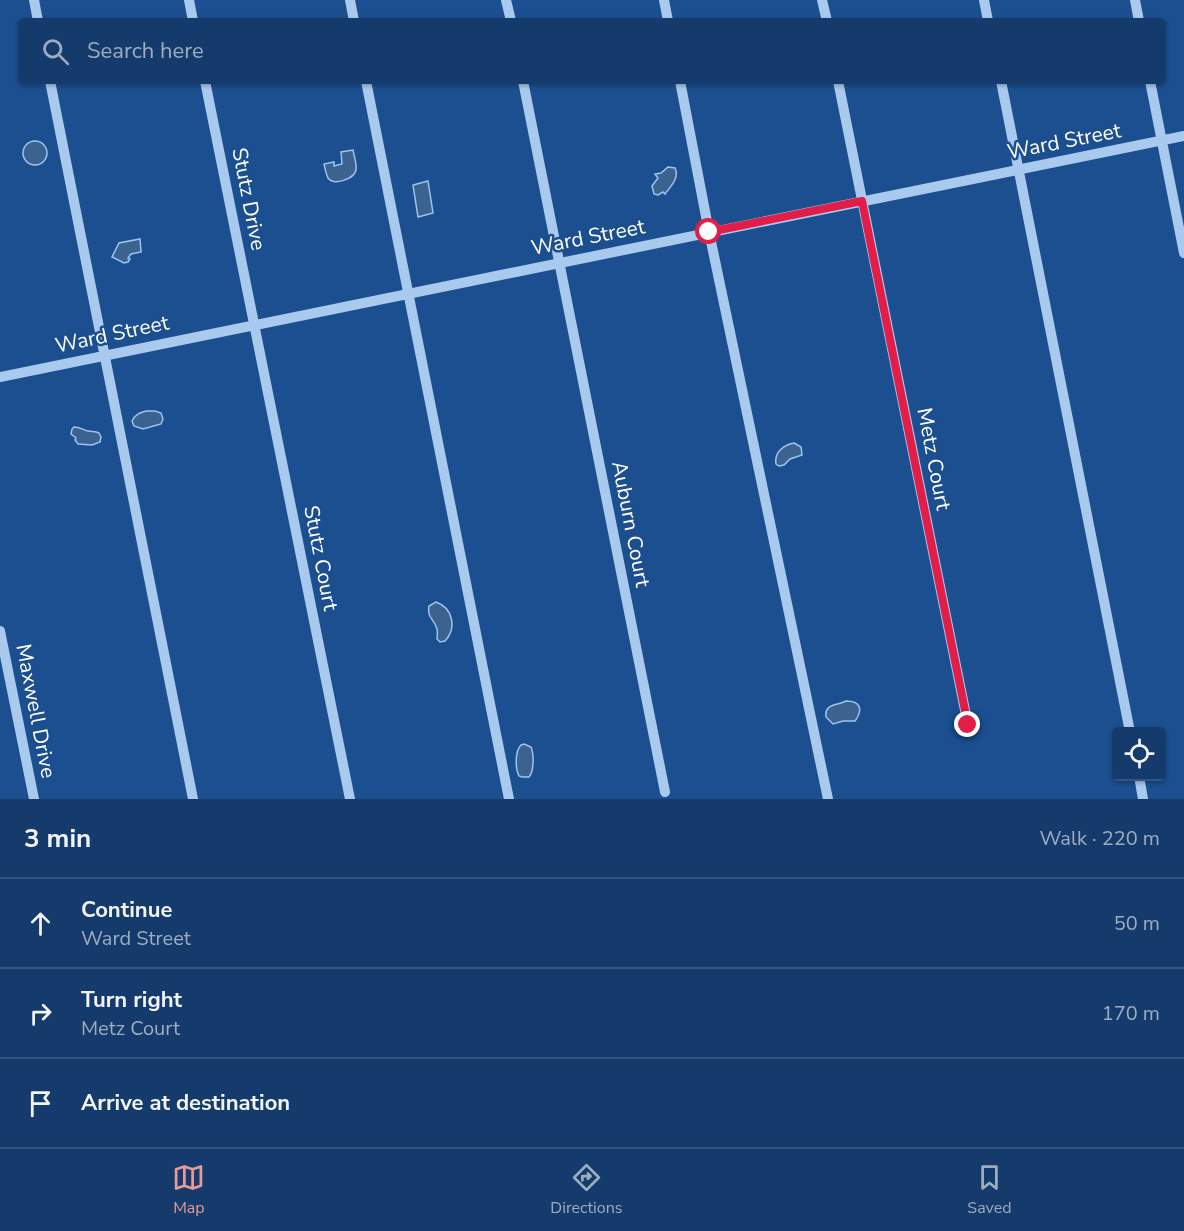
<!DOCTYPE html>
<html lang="en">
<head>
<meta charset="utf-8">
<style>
	:root { --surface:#143b6b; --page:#214673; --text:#f1f3f6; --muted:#9dadc1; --line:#33557e; --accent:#e69b98 }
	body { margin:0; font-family:"Nunito Sans",sans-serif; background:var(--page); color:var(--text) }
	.controls { position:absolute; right:18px; bottom:18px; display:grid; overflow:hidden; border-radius:6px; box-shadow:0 2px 4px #0004 }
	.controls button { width:54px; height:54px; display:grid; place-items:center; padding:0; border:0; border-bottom:2px solid var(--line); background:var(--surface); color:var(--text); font:30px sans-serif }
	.stop { position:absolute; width:18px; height:18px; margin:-14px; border:4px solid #e11d48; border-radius:50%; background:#fff }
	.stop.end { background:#e11d48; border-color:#fff; box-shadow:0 2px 6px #0008 }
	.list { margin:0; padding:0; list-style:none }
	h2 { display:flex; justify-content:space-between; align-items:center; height:78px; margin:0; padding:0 24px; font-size:26px }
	h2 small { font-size:20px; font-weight:400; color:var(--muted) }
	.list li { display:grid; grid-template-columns:39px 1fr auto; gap:18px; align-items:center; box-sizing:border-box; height:90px; padding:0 24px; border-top:2px solid var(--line) }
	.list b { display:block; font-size:22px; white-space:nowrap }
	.list p { margin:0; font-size:20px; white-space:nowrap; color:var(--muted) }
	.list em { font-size:20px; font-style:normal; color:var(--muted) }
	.icon { flex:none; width:33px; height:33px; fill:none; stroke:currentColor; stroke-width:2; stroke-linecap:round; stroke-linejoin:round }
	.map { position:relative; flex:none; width:1184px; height:799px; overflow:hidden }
	.search { position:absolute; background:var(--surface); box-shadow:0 2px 4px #0004; left:18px; right:18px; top:18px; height:66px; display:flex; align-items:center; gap:15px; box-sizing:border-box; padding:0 21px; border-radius:6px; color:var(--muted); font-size:22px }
	.sheet { height:348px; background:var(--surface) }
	nav { display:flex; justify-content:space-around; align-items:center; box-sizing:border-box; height:84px; border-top:2px solid var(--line); background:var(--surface); font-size:16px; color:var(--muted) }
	nav a { display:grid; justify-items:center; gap:3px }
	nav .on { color:var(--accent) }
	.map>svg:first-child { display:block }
</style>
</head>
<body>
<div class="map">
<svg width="1184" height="799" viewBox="0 0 1184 799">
	<rect width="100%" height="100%" fill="#1b4f8f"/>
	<path fill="#3c6290" stroke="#9cc4f0" stroke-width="1.5" d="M23 153a12 12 0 1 1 24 0a12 12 0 1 1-24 0Z
		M353,150c1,6 4,14 3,20 -2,9 -22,16 -28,8 -2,-4 -3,-10 -4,-14l10,-2v4l8,-2 -1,-12z
		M668,167l7,1c5,10 -5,19 -10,26l-2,-2 -5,3 -4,-1 -2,-8 6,-8 -3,-4 6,-1z
		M428,181l5,32 -15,4 -5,-32z
		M140,239l1,13 -10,2 -3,4 2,1 -2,3 -4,1 -12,-6 7,-14z
		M146,411h9l6,2 2,6 -2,5 -18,5 -9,-3 -2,-5c3,-7 8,-8 14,-10z
		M74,427c6,0 9,3 14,4 4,1 7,0 11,2l2,4 -1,5 -8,3 -14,-1 -3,-4 1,-2 -5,-4 1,-5z
		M794,443l7,4 1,8 -12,4 -6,6 -5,1 -3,-2c-2,-12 8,-19 18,-21z
		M436,602c17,6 21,26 9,39l-5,1 -3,-3c0,-3 1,-7 0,-10 -3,-11 -10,-10 -8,-23z
		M846,701c15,0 17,9 9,20h-12l-10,3 -7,-7c-2,-14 12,-11 20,-16z
		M524,744l7,3c3,7 3,25 -2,30h-7l-3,-1c-4,-8 -4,-25 2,-31z"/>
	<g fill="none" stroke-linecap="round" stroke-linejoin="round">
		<path stroke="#a9c9ee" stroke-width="10" d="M34,0l4,21
			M189,0l4,21
			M350,0l4,21
			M506,0l5,21
			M664,0l4,21
			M822,0l5,21
			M984,0l4,21
			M1135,0l4,21
			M50,81l143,718
			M205,81l145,718
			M366,81l143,718
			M523,81l142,711
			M680,81l29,151 119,567
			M838,81l130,644
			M1001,81l129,651
			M1150,81l34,172
			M0,377l1184,-241
			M0,631l34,168
			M1139,776l4,23"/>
	</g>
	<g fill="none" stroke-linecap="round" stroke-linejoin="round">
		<path stroke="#e11d48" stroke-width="8" d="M709,232l153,-31 106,524"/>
	</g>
	<g text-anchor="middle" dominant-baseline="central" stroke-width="5" stroke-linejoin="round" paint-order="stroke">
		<g font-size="21" fill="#fff" stroke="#1b4f8f">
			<text transform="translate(1064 141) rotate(-11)">Ward Street</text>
			<text transform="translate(249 199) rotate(79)">Stutz Drive</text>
			<text transform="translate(588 237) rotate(-11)">Ward Street</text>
			<text transform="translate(112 334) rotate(-12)">Ward Street</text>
			<text transform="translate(934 459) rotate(79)">Metz Court</text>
			<text transform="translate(631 524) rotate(79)">Auburn Court</text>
			<text transform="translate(321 558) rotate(79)">Stutz Court</text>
			<text transform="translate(36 711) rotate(79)">Maxwell Drive</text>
		</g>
	</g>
</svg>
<div class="controls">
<button><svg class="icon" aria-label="locate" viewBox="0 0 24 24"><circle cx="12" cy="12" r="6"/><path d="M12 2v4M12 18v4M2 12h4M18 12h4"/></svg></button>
</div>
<div class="stop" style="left:709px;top:232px"></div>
<div class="stop end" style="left:968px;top:725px"></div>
<div class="search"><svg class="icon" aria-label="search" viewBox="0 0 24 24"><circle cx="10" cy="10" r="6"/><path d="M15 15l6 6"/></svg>Search here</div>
</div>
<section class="sheet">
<h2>3 min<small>Walk · 220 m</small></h2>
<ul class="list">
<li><svg class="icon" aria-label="ahead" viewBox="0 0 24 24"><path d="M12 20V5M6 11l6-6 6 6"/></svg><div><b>Continue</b><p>Ward Street</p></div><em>50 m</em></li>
<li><svg class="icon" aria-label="right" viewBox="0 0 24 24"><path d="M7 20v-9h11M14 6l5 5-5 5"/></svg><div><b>Turn right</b><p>Metz Court</p></div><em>170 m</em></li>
<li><svg class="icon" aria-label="arrive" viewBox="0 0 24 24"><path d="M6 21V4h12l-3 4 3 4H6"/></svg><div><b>Arrive at destination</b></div></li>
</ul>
</section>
<nav>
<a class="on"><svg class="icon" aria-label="map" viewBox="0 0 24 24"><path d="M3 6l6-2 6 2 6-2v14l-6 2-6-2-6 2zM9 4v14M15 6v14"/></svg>Map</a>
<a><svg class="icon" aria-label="directions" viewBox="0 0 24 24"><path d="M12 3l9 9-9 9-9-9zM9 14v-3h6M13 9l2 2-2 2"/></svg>Directions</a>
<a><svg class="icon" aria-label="saved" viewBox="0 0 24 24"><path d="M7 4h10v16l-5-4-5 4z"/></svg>Saved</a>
</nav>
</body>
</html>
